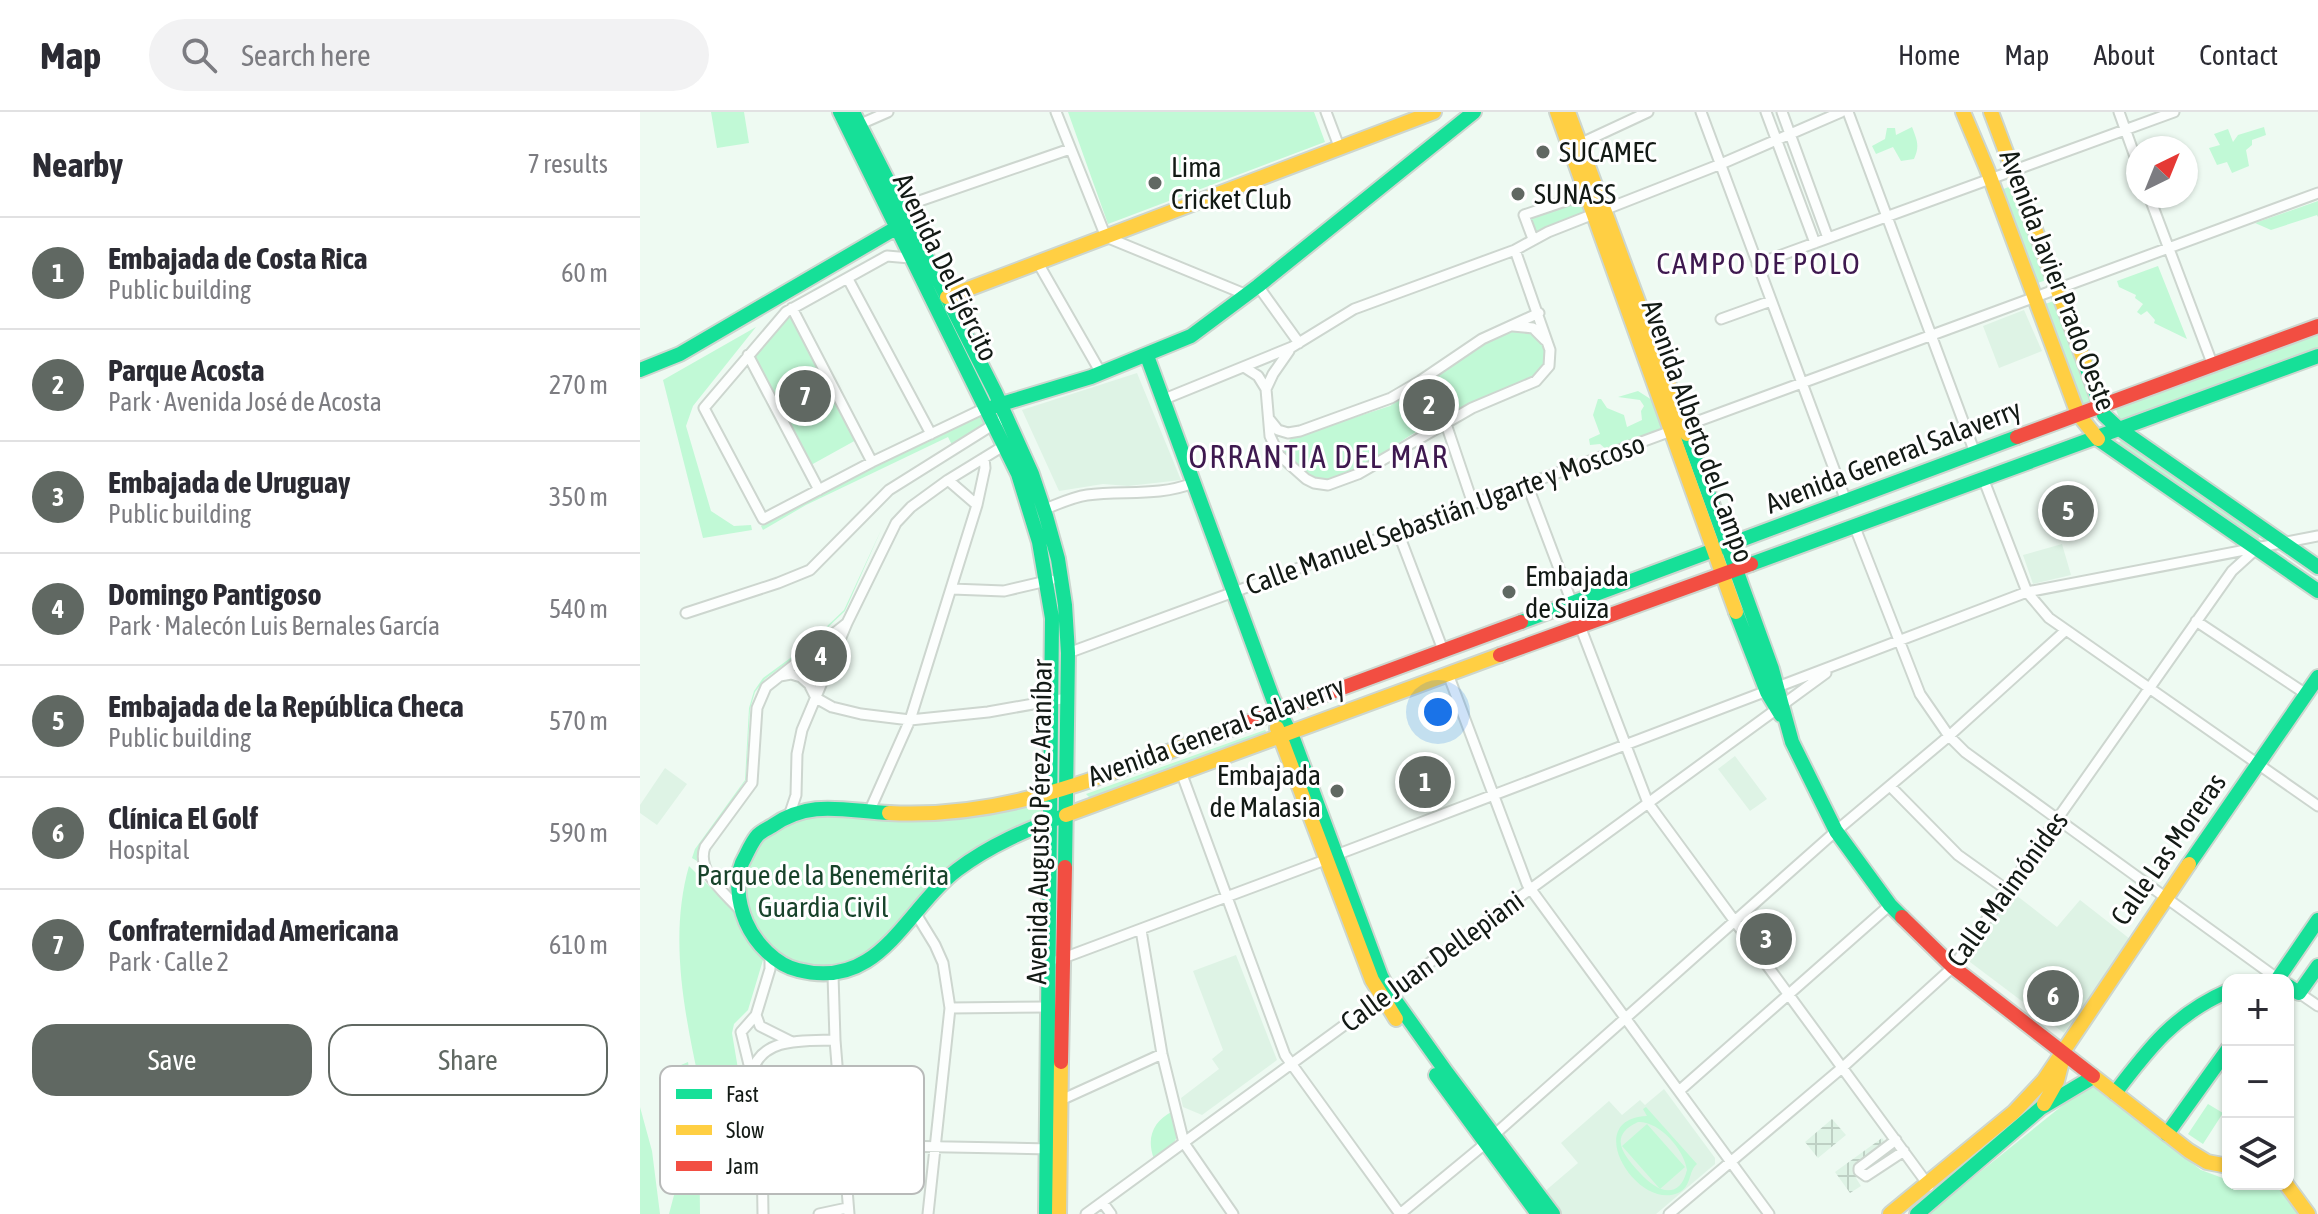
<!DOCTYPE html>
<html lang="en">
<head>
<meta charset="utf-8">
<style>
	:root { --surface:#fff; --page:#f2f2f3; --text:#2b2b33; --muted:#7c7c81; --line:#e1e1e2; --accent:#606862 }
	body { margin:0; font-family:"Asap Condensed",sans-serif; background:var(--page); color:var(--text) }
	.controls { position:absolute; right:24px; bottom:24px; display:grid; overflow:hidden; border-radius:16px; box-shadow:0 2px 6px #0004 }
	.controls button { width:72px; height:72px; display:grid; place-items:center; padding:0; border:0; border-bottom:2px solid var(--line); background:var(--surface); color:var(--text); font:40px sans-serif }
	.compass { position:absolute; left:1486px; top:24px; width:72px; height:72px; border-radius:50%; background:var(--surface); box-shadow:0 2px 6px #0004; rotate:43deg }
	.you { position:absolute; left:798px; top:600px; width:28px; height:28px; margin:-20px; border:6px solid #fff; border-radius:50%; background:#1a73e8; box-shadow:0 0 0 12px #1a73e833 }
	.badge { display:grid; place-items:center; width:52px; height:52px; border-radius:50%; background:var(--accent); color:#fff; font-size:26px; font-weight:700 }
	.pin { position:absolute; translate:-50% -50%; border:4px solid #fff; box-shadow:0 2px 8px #0006 }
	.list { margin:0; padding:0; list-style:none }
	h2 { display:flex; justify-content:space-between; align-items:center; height:104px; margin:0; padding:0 32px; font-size:34px }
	h2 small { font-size:26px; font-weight:400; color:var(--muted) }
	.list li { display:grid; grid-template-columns:52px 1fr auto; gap:24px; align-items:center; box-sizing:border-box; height:112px; padding:0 32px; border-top:2px solid var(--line) }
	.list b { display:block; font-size:30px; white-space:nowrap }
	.list p { margin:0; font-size:26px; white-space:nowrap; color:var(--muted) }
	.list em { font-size:26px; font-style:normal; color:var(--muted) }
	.actions { display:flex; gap:16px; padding:24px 32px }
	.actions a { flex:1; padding:18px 0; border:2px solid var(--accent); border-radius:24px; text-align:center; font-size:28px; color:var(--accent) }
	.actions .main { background:var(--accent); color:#fff }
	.icon { flex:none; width:44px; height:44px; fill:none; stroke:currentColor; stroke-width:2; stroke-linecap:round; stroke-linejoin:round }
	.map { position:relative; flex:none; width:1678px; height:1102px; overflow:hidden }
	header { display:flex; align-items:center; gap:48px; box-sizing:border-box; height:112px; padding:0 40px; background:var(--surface); border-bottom:2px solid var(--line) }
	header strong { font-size:38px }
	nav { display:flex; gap:44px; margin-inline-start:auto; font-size:28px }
	.search { width:560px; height:72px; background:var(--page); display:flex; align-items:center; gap:20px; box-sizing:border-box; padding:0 28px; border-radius:44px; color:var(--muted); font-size:30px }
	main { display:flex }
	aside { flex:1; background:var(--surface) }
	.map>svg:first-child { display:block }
</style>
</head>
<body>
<header>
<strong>Map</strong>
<div class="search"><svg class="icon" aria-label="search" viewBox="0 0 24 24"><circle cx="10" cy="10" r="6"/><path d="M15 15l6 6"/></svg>Search here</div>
<nav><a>Home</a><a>Map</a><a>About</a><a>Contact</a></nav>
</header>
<main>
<aside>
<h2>Nearby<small>7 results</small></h2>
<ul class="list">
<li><span class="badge">1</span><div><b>Embajada de Costa Rica</b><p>Public building</p></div><em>60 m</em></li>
<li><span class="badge">2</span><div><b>Parque Acosta</b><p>Park · Avenida José de Acosta</p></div><em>270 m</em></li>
<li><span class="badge">3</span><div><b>Embajada de Uruguay</b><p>Public building</p></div><em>350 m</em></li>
<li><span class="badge">4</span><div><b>Domingo Pantigoso</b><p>Park · Malecón Luis Bernales García</p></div><em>540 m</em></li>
<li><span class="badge">5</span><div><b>Embajada de la República Checa</b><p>Public building</p></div><em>570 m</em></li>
<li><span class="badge">6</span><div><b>Clínica El Golf</b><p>Hospital</p></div><em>590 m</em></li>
<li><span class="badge">7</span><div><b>Confraternidad Americana</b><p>Park · Calle 2</p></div><em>610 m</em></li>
</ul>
<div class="actions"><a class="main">Save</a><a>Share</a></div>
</aside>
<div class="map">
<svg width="1678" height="1102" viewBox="0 0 1678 1102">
	<defs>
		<pattern id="industrial-grid" width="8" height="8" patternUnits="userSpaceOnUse" patternTransform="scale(2)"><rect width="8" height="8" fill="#def3e5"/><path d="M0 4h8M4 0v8" fill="none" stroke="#bed0c4"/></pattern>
	</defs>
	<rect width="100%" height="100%" fill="#eefaf2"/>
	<path fill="#def3e5" d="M1384,198l18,41 -43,17 -16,-42z
		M497,261l44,107 -53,6 -25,-2 -44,7 -37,-81z
		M1422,432l9,31 -38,9 -10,-29z
		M1095,644l32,43 -17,12 -32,-42z
		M25,656l22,16 -30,41 -17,-12v-8z
		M1372,780l45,35 23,-27 50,39 -66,94 -98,-74z
		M596,843l41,105 -75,55 -19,-8 -2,-9 38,-29 -7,-10 11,-9 -30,-79z
		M1024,977l51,69v6l-59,50h-95l-17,-22 34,-29 -17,-20 48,-42 13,14 18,-15 5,5z"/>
	<path fill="url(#industrial-grid)" d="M1192,1007l14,16 -28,23 -13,-16z
		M1242,1026l10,15 -36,25 5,8 -11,7 -15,-21z"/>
	<path fill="#c1f9d6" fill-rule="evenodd" d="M71,0h33l5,31 -32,5z
		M428,0h246l11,30 -217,82z
		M1272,15c5,13 8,19 2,32l-13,2 -8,-14 -17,7 -4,-8 13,-7 2,-11h8l1,7z
		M1624,15l2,8 -14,5v5l-6,5 3,16 -17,7 -5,-11 -10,3 -8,-17 11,-3 -6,-11 14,-5 5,13 5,-7z
		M1371,74l35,94 -11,4 -34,-94z
		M939,86l5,16 -49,18 -6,-16z
		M1678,89v16l-1,-2 -46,15 -16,-7z
		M1518,154l29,73 -33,-16 1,-3 -8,-9 -6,4 -4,-3 6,-8 -8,-6 1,-3 -17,-8 -2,-6z
		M1414,189l4,2 37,98 -16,6 -34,-103z
		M147,203l4,1 67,123 -47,26 -57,-111z
		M116,215l-63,79 -7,20 25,85 23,15 17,-1 1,5 -49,8 -40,-158z
		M877,217c25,4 40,27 17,47 -22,19 -53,21 -79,34 -40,20 -77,48 -117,69 -20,5 -46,-8 -54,-28l7,-13 99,-32 78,-52 35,-21z
		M1678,220v21l-197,70 -7,-19z
		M998,279l14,9 13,30 -58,20 -7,-6 -10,1 -1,-6 11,-5 -7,-19 5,-16h3l6,9 17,7 3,12 15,-7 -1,-9 3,-5 -4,-6 -22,-3z
		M340,301l7,14 -33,22 -6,-12 -142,68 -43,25 -2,-4 85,-46z
		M1484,326l138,96 -6,8 -140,-97z
		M242,416l-37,83 -41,39 -39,29 -10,13 -5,17 -4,71 -47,68 -2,13 -5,-3 3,-9 50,-69 4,-72 5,-17 9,-13 41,-30 40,-38z
		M625,618l2,3 -175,67 -6,-6z
		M399,690l5,2 2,11 -46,22 -122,109 -33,21 -24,3 -33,-9 -21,-14 -22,-39 -1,-34 14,-30 18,-17 36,-15 33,2z
		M49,754l46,46 12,29 16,19 -15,50 -14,14 -2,9 7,42 -40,6c-15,-70 -30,-145 -10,-215z
		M48,950l11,70 1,82h-31l9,-34 -10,-51 13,-64z
		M1449,972l112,86 27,10v4h51l22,30h-373z
		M1568,992l15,9 -20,31 -15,-10z
		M0,995l12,44 8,63h-20z
		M1006,995l51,57c-9,7 -5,23 -19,29 -41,18 -98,-74 -31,-77l-4,-7zM998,1010c21,-1 46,27 49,48 -8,32 -31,21 -47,3 -16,-17 -33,-37 -2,-51z
		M533,999c7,31 6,30 -19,48 -8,-21 -1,-38 19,-48z
		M1007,1012l38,43 -25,22 -38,-43z"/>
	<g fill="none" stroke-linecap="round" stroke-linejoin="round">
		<defs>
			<path id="street" d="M416,0l50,125 141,58
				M686,0l14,37
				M1061,0l145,389
				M1126,0l49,131
				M1142,0l46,126
				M1208,0l127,341
				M1479,0l19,53
				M216,14l32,-14
				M935,34l73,-34
				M1509,84l63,167
				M262,95l168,-58
				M893,127l-9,-24 62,-21
				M270,146l-23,-2 -101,56 -82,96 59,111 109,-57 115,-55
				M398,151l63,110
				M1117,152l417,-152
				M208,167l83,155
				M618,174l41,57
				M152,196l80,154
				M1081,207l50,-18
				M873,214l20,2 12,12
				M108,243l71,135
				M604,255l14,9 8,13 4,47 9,19 27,24 8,4 14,2 30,-11 114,-66 64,-27 13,-15 1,-16 -35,-100
				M626,277l7,-15 16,-23
				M522,288l130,-53 62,-38 161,-59 33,-18 173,-68 120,-52
				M630,308l8,10 10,3 12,-2 91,-33 29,-17 62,-42 57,-26
				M805,309l28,83
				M1343,366l44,114 22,26 269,188
				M308,368l29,25
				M887,372l45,119
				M405,397c13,-5 28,-12 42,-14 36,-5 71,2 106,-12
				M1214,413l66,169 29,42 16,16 313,227
				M758,420l45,118
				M312,477l52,2 47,-11
				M46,501l92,-30 32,-13 79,-80 118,-74
				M1556,509l110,73
				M940,514l68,177 281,383
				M428,541l1250,-460
				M808,562l79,210 242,330
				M140,564l11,-2 10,3 8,7 7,14 16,9 29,7 49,6 78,-8 79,-14
				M541,660l104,283 115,159
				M1251,675l67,68 49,35
				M229,700l41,-92 67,-215 8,-37 -1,-10
				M150,701l6,-18 1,-41 5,-24 45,-107 49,-100 15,-16 37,-27 57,-35
				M696,743l691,-263 291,-56
				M99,797c-15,-17 -43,-38 -34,-62l47,-64 5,-75 9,-21 81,-64
				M276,802l19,31 8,18 7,45 -22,206
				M501,818l21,124 22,89 49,71
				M418,848l267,-100
				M193,863l2,65 14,174
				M1659,881l19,13
				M310,896l97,-1
				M116,903l4,11 32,16
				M112,961c9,-37 54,-32 83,-33
				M1039,979l211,-186
				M421,988l101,-46
				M854,1023l342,-304 113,-95 116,-105
				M1256,1028l-37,28v3l7,5 38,-25
				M202,1033l209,4
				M463,1091l8,11
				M123,1102l-1,-61 -10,-76 -11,-45 15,-17 14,-46v-14
				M179,1102l28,-6
				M446,1102l740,-541
				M760,1102l86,-71
				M1029,1102l174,-147 110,-100 279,-396 22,-20"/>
			<path id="fast" d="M200,0l178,362 21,68 13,76 -6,596
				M213,0l142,280 37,82 14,42 12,43 7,46 3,48 -3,214
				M507,244l126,343 21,42 87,235 9,17 57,80 106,141
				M1445,251l19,52 14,13 200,139
				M0,258l40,-16 221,-129
				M355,294l96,-29 100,-41 67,-50 216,-174
				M1047,322l85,235 20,73 44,89 54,74 12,12
				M1458,327l220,152
				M1111,452l567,-208
				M1096,500l31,80 14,23
				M881,510l496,-185
				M249,701c-44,-2 -79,-14 -117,13 -5,3 -12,6 -15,10 -5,6 -9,15 -12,21 -11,18 -7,46 1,65 9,21 30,43 52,48 82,21 106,-59 159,-100 33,-25 71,-41 109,-55
				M1549,752l129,-187
				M1637,868l41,-60
				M1648,874l11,7 19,-27
				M796,963l102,139
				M1475,981c34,-45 60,-79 113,-102
				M1527,1022l61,-85
				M1277,1102l124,-106 52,-31"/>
			<path id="slow" d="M917,0l179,500
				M928,0l119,322
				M1323,0l24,57 91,245 20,25
				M1351,0l94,251
				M307,185l487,-185
				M637,616l95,252 24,39
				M249,701c114,6 204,-34 309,-72
				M426,703l434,-160
				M1453,964l96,75 18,11 21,4
				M1404,992l13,-23 5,-20
				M1646,1072l22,30
				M419,1102l2,-152
				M1250,1102l124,-102 30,-32 145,-216"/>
			<path id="jam" d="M1377,325l301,-111
				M860,543l251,-91
				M558,629l323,-119
				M1262,805l51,50 140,109
				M421,950l4,-195"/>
		</defs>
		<use href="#street" stroke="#cdd6cf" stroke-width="13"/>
		<use href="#fast" stroke="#cdd6cf" stroke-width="18"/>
		<use href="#slow" stroke="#cdd6cf" stroke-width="18"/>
		<use href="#jam" stroke="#cdd6cf" stroke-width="18"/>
		<use href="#street" stroke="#fcfefd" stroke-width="9"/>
		<use href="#fast" stroke="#16e098" stroke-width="14"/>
		<use href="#slow" stroke="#ffcf43" stroke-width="14"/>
		<use href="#jam" stroke="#f24e42" stroke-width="14"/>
	</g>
	<g fill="#606862" stroke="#fff" stroke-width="3">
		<circle cx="903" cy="40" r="8"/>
		<circle cx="515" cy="71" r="8"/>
		<circle cx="878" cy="82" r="8"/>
		<circle cx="869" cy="480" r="8"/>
		<circle cx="697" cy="679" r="8"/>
	</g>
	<g text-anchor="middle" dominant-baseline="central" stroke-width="6" stroke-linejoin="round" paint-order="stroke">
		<g font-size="28" fill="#131a15" stroke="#fff" text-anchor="start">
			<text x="919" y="40">SUCAMEC</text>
			<text x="531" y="55">Lima<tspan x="531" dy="32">Cricket Club</tspan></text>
			<text x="894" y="82">SUNASS</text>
			<text x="885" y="464">Embajada<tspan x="885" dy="32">de Suiza</tspan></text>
			<text x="681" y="663" text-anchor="end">Embajada<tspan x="681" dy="32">de Malasia</tspan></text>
		</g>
		<g font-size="28" fill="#131a15" stroke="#fff">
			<text transform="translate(306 155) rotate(64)">Avenida Del Ejército</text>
			<text transform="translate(1418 168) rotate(69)">Avenida Javier Prado Oeste</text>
			<text transform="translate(1058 319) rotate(70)">Avenida Alberto del Campo</text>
			<text transform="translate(1253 344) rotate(-21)">Avenida General Salaverry</text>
			<text transform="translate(805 402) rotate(-20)">Calle Manuel Sebastián Ugarte y Moscoso</text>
			<text transform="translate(576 619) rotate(-20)">Avenida General Salaverry</text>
			<text transform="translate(399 710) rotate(-89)">Avenida Augusto Pérez Araníbar</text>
			<text transform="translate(1528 737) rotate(-55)">Calle Las Moreras</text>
			<text transform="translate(1367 777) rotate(-54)">Calle Maimónides</text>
			<text transform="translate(792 849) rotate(-36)">Calle Juan Dellepiani</text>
		</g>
		<g font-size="28" fill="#18432b" stroke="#fff">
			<text x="183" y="763">Parque de la Benemérita<tspan x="183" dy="32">Guardia Civil</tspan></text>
		</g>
		<g font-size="30" letter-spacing="2" fill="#3e194f" stroke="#fff">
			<text x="1119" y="151">CAMPO DE POLO</text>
		</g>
		<g font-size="32" letter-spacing="2" fill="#3e194f" stroke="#fff">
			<text x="679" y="344">ORRANTIA DEL MAR</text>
		</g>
	</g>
	<rect x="20" y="954" width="264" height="128" rx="12" fill="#fff" stroke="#b8bab9" stroke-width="2"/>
	<rect x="36" y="977" width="36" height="10" fill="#16e098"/>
	<rect x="36" y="1013" width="36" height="10" fill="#ffcf43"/>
	<rect x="36" y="1049" width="36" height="10" fill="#f24e42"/>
	<g font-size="22" fill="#131a15">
		<text x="86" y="990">Fast</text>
		<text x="86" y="1026">Slow</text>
		<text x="86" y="1062">Jam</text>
	</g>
</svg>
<div class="controls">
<button>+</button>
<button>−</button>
<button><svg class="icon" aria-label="layers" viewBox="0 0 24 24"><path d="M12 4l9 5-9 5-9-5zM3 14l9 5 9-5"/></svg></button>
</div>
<svg class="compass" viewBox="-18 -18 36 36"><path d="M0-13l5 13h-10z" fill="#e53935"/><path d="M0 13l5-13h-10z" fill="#7c7c81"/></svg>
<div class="you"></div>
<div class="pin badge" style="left:785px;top:670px">1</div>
<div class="pin badge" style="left:789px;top:293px">2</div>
<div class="pin badge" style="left:1126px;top:827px">3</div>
<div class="pin badge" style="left:181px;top:544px">4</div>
<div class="pin badge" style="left:1428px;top:399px">5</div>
<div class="pin badge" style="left:1413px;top:884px">6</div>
<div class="pin badge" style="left:165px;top:284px">7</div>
</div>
</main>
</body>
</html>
